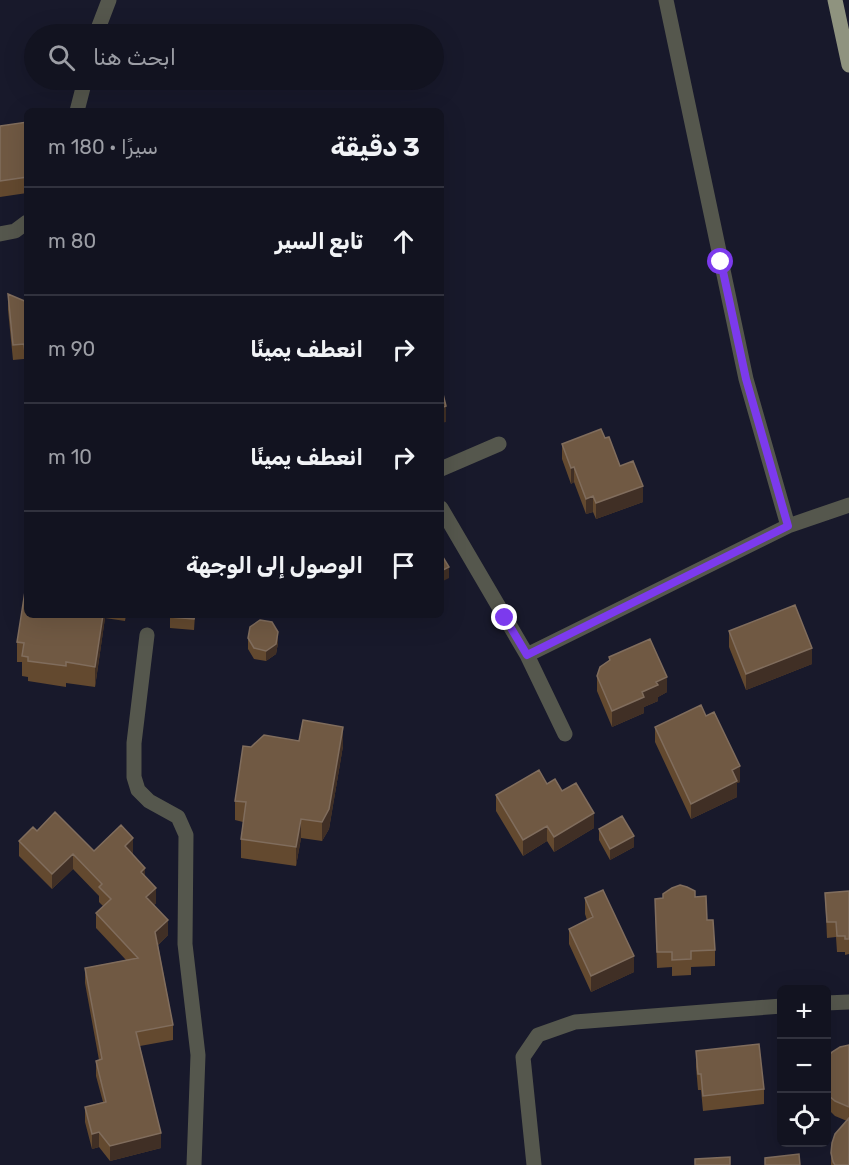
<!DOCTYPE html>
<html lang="ar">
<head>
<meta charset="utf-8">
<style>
	:root { --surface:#121320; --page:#1f202d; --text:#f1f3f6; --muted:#9c9ea5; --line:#31323e }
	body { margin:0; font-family:Rubik,Vazirmatn,sans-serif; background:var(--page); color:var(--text); direction:rtl }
	.controls { position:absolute; right:18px; bottom:18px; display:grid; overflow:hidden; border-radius:9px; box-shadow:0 6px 24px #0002 }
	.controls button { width:54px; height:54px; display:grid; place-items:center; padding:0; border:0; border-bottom:2px solid var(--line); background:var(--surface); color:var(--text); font:30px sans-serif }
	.stop { position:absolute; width:18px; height:18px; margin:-14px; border:4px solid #7c3aed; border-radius:50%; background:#fff }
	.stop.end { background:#7c3aed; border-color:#fff; box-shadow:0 2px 6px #0008 }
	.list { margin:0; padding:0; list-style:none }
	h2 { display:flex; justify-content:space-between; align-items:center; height:78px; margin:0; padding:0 24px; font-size:26px }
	h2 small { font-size:20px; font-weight:400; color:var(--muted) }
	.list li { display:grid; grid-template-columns:39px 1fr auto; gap:18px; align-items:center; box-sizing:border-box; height:108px; padding:0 24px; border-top:2px solid var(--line) }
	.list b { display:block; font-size:22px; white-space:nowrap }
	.list em { font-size:20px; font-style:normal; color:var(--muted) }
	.icon { flex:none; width:33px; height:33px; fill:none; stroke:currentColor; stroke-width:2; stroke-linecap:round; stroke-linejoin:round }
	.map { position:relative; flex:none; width:849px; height:1165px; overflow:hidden; direction:ltr }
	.search { position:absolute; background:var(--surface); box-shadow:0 6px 24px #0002; left:24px; top:24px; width:420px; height:66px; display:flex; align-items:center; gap:15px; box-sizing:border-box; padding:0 21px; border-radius:33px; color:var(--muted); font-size:22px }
	.panel { position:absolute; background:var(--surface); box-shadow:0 6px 24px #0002; left:24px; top:108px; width:420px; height:510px; border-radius:9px; direction:rtl }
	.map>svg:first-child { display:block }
</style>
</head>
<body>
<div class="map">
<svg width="849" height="1165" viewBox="0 0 849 1165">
	<rect width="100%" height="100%" fill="#18192b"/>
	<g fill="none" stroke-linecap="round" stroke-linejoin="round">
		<path stroke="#55574d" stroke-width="15" d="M666,0l80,379 42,147
			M96,34l13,-34
			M77,111l8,-31
			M0,234l15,-3 12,-9
			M441,469l58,-25
			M441,508l86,147 38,79
			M147,635l-13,108v34l4,13 11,11 29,16 8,18 -1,109 13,111 -4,110
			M527,655l261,-129 61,-21
			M826,1003l23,-1
			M534,1165l-11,-108 15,-22 37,-13 207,-16"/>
		<path stroke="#8f937f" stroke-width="15" d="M835,0l14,65"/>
	</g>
	<path fill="#63492f" d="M27,122v71l-27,4v-71z
		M8,294l19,8v76h-1l-2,-19 -11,1 -5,-50z
		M562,444l58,22 23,36 -47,17 -3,-7 -7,2 -12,-32 -3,2 -9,-25z
		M27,615h99l-1,6 -20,-3 -10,69 -29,-4v4l-38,-6v-4l-6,-1v-14h-5v-20z
		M170,615h25l-1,15 -24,-2z
		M729,631l83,33 -66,26 -17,-43z
		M248,638l30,5 -2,11 -10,7 -12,-2 -6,-10z
		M609,657l58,35 -9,5v4l-14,6v6l-32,14 -15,-36v-15l12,-15z
		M655,727l85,55 -3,1v14l-46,22 -36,-77z
		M299,741l44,5 -14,83 -7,12 -21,-3 -5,28 -55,-8v-19l2,-17 -8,-2v-19l16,-54z
		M547,784l15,7 32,37 -40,24 -7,-11 -24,15 -27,-45v-16z
		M599,829l35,18 -24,13 -11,-20z
		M37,831l57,20 39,2 -1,1 13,23 11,26 -2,2 14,30 -10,10 15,80v15l-33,6 21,102 -51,13 -11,-14 -7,2 -7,-27v-15l18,-5 -7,-26v-15l3,-1 -14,-77v-15l41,-8 -30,-32v-15l8,-6 -5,-5v-6l-26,-27 -21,20 -33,-33v-15z
		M849,891v63l-4,1v-3h-8l-1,-15 -9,1 -2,-45z
		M695,897l12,23 8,30v16l-24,1v8l-19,1v-9l-15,1 -2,-69z
		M585,898l49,74 -43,20 -22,-48v-15l18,-9 -2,-6z
		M849,1045v120h-18v-12l16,-32 -12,-5 -7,-7 -2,-3v-47z
		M696,1051l68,38v15l-61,7 -2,-21h-3l-2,-23z"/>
	<path fill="#402f25" d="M446,406v16l-5,1v-15z
		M574,467v15l-3,2v-16z
		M643,486v16l-47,17v-16z
		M593,496v16l-7,2v-15z
		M449,567v11l-8,4v-11z
		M103,615h2v3l-10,69v-20z
		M278,632v11l-2,11 -10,7v-10z
		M812,648v16l-66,26v-16z
		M667,677v15l-9,5v4l-14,6v6l-32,14v-16l30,-19 14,-10z
		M343,727v19l-14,83 -7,12v-19z
		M740,766v16l-3,1v14l-46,22v-15l41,-34z
		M594,813v15l-40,24v-15z
		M301,819v19l-5,28v-19z
		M547,826v15l-24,15v-16z
		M634,836v11l-24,13v-11z
		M133,838v15l-8,8v-15z
		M73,854v15l-21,20v-15z
		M145,868v15l-4,-11z
		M156,888v15l-10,9v-15z
		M168,920v15l-13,12v-15z
		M634,956v16l-43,20v-16z
		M99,1132v15l-7,2v-15z
		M161,1133v15l-51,13v-15z"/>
	<path fill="#705943" stroke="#806d5d" stroke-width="1.5" d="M27,122v55l-27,4v-55z
		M8,294l19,8v60h-1l-2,-18 -11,1z
		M441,386l5,20 -5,2z
		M601,429l4,9 4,-1 11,29 13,-5 10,25 -47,17 -3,-7 -7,3 -12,-32 -3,1 -9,-24z
		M441,554l8,13 -8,4z
		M26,585l1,1v29h76l-8,52 -29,-5v4l-38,-5v-4l-6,-1 2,-13 -7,-1z
		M795,605l17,43 -66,26 -17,-43z
		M170,615h25l-1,4 -24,-2z
		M260,620l12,2 6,10 -2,12 -10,7 -12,-3 -6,-10 2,-11z
		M650,639l17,38 -11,5 2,3 -16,7 2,5 -32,14 -15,-35 3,-9 10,-7 -1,-3z
		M701,705l5,11 8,-4 26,54 -8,4 5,11 -46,23 -36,-77z
		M303,720l40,7 -14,82 -7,13 -21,-3 -5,28 -55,-8 5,-37 -11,-1 8,-55 8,1 13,-12 35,6z
		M539,770l8,14 8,-5 7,12 14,-8 18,30 -40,24 -7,-11 -24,14 -27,-45z
		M55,812l39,39 27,-26 12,13 -8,8 20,22 -4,4 15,16 -10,9 22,23 -13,12 18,93 -37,7 25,101 -51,13 -11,-14 -7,2 -7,-27 21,-5 -10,-41 6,-2 -17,-91 53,-10 -42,-45 15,-14 -12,-12 3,-3 -29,-30 -21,20 -33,-33 14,-14 4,4z
		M622,816l12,20 -24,13 -11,-20z
		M680,885l7,2 8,4v6l11,-1 1,24h6l2,30 -24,1v8l-19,1v-8h-15l-2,-53 8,-1v-4l9,-6z
		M603,890l31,66 -43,20 -22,-47 24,-12 -8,-19z
		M849,891v48h-4v-3h-8l-1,-14h-9l-2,-29z
		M759,1044l5,45 -61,7 -2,-22h-3l-2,-23z
		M849,1045v62l-14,-6 -7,-6 -2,-4v-32l6,-7 8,-5z
		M849,1118v47h-14l-2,-3 -2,-9 1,-10 3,-9z
		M799,1154l1,11h-35v-7z
		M730,1157v8h-35v-6z"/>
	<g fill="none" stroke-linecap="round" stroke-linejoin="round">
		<path stroke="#7c3aed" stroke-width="8" d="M505,618l22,37 261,-129 -42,-147 -25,-117"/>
	</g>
</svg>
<div class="controls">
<button>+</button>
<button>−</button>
<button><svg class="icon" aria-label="locate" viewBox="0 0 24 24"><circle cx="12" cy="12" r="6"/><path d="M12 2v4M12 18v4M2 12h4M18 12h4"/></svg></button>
</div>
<div class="stop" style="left:721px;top:262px"></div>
<div class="stop end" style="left:505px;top:618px"></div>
<div class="search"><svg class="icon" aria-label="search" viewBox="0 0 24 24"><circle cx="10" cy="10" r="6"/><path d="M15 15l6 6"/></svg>ابحث هنا</div>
<section class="panel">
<h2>3 دقيقة<small>سيرًا · 180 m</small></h2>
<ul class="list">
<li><svg class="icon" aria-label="ahead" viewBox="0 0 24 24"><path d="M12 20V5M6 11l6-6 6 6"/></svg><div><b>تابع السير</b></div><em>80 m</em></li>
<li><svg class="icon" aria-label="right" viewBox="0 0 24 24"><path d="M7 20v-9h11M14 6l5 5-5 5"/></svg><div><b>انعطف يمينًا</b></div><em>90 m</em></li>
<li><svg class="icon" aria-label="right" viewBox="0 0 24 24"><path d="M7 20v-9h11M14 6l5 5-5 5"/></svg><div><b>انعطف يمينًا</b></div><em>10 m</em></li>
<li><svg class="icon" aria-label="arrive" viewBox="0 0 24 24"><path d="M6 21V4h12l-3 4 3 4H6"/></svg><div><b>الوصول إلى الوجهة</b></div></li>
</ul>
</section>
</div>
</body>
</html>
